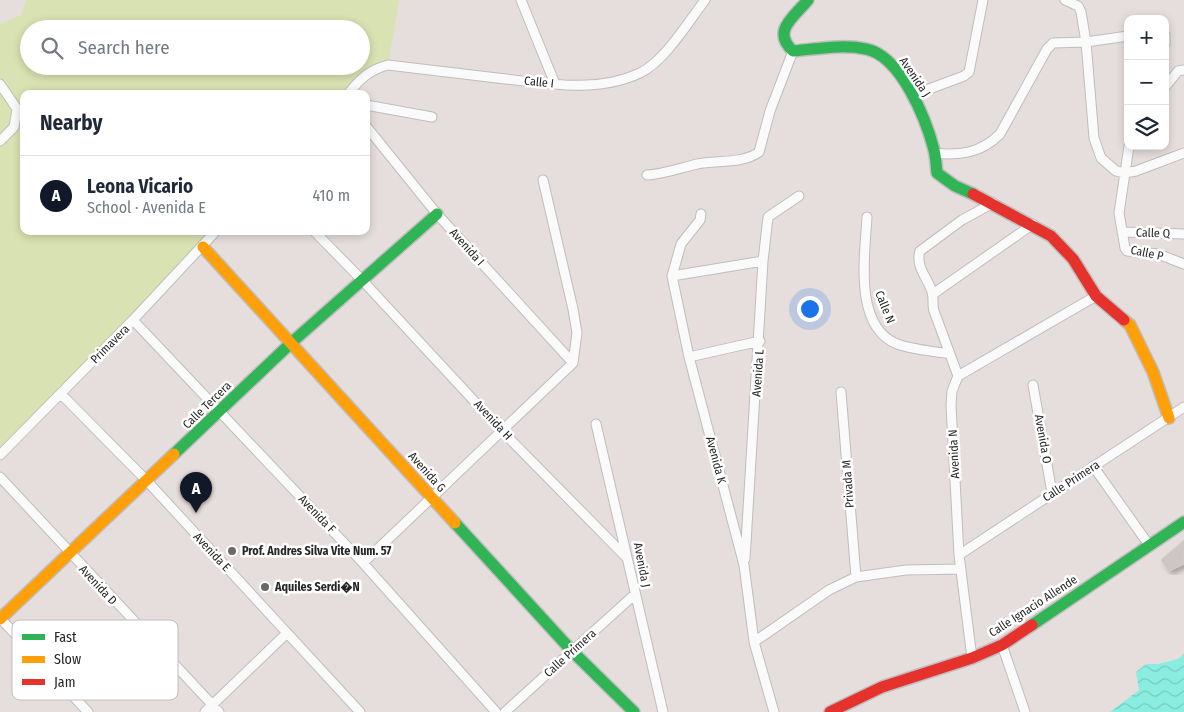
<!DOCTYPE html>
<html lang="en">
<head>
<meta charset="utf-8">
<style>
	:root { --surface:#fff; --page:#f6f6f7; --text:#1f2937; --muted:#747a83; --line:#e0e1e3; --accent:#111827 }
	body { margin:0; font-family:"Fira Sans Condensed",sans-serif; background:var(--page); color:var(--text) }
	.controls { position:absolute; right:15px; top:15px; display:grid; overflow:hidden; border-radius:10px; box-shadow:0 2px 8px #0003 }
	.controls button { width:45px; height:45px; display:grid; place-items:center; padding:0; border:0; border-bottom:1px solid var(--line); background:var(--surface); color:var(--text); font:25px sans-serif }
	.you { position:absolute; left:809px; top:308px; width:18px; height:18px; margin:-12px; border:4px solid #fff; border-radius:50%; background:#1a73e8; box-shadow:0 0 0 8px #1a73e833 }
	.badge { display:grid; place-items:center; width:32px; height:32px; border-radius:50%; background:var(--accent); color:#fff; font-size:16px; font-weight:700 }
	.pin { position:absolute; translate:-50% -41px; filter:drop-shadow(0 1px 2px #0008) }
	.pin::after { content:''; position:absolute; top:26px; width:18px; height:15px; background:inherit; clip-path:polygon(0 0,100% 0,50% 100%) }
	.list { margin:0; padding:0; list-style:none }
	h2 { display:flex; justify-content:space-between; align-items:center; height:65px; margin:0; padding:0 20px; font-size:21px }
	h2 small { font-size:16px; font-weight:400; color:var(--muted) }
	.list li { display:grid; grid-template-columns:32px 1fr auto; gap:15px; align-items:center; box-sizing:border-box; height:80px; padding:0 20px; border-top:1px solid var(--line) }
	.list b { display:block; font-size:19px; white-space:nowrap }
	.list p { margin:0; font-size:16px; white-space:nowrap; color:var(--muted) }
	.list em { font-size:16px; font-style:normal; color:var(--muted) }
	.icon { flex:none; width:28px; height:28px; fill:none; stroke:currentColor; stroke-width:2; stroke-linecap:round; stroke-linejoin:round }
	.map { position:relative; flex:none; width:1184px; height:712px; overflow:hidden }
	.search { position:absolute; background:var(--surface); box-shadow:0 2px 8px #0003; left:20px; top:20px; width:350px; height:55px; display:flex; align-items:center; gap:12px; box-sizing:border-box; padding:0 18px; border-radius:28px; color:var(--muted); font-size:19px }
	.panel { position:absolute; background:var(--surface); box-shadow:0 2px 8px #0003; left:20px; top:90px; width:350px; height:145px; border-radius:10px }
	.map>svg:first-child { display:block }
</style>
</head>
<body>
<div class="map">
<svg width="1184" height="712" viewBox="0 0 1184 712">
	<defs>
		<pattern id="water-waves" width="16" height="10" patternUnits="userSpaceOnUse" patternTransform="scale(1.25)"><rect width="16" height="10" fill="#8aede0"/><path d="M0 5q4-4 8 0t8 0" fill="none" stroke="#77cbc0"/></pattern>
		<filter id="shadow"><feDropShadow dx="3.5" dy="3.5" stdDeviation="2.5" flood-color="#0004"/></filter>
	</defs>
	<rect width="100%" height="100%" fill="#e6dedc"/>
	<path fill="#d9e2b2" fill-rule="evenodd" d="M26,0h373l-11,65 -40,29h-324v137h188l-212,224v-431l21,-9zM29,29h332v37h-332z"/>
	<path fill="url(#water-waves)" d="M1184,654v58h-74l29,-22 -3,-18 10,-8h12l20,-5z"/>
	<path fill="#ccc7c5" stroke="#d1cac8" filter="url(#shadow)" d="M1184,540v24l-15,7 -8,-11z"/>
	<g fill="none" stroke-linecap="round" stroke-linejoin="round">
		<defs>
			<path id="street" d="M521,0l34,84
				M1065,0l13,6 3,6 5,30 8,96 7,20 15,13 9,2 11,-2 48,-18
				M1165,35v9
				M0,84l17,25 -3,18 -14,14
				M1165,87l13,-16 6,-1
				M348,94c12,-15 21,-24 40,-29 36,4 73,9 109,13 48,5 98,16 143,-5 24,-11 49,-52 65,-73
				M913,95l51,-19 5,-4 14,-72
				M366,105l66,12
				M366,126l71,88 136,149
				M1129,146l-10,67 6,35 2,3 31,3 26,10
				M934,153c26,3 47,0 66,-19l47,-85 6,-6 33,-1 42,-6
				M647,175c18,-1 33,-7 50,-11 19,-4 46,0 62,-12l11,-41 23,-60
				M543,180l30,129 4,24 -4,30
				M701,214l-1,6 -19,24 -9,32 17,81 55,208 10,77 20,70
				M867,217c-2,37 -14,109 30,127 16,6 36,7 53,10
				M314,231l48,49 140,151 125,127
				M1122,232l62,2
				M672,276l91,-15
				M933,294l100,-70
				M133,320l230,243 133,149
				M689,357l71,-16
				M958,376l138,-80
				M1033,385l19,108
				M841,392l15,185
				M61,394l86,87 213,231
				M596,424l67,288
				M0,455l133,-135 83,-89
				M1093,466l56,79
				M0,477l219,235
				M959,555l225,-148
				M745,559l18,-298 5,-44 31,-21
				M363,563l210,-200
				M0,618l88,94
				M754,642l75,-52 27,-13 50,-7 55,-1
				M1002,645l23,67
				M972,658l-13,-103 -8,-150 1,-14 6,-15 -24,-65c-2,-6 0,-13 -2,-19 -4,-14 -17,-25 -12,-41l42,-31 31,-17
				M205,712l82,-79
				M505,712l129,-117"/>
			<path id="fast" d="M808,0c-14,17 -37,31 -15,51 24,-2 49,-7 73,-2 35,7 60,70 68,101 2,8 2,15 3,23l18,13 18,8
				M174,454l117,-111 146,-129
				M455,523l117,128 62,61
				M1032,625l152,-103"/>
			<path id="slow" d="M203,247l252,276
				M1124,320l6,5 23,47 16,46
				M0,619l174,-165"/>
			<path id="jam" d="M973,194l78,42 22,23 23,37 28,24
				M830,712l52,-25 90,-29 30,-13 30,-20"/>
		</defs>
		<use href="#street" stroke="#bfbdbe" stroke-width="11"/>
		<use href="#fast" stroke="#bfbdbe" stroke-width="14"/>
		<use href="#slow" stroke="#bfbdbe" stroke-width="14"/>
		<use href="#jam" stroke="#bfbdbe" stroke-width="14"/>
		<use href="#street" stroke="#fbfafa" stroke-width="9"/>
		<use href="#fast" stroke="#30b455" stroke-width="11"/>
		<use href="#slow" stroke="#ff9f0a" stroke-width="11"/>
		<use href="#jam" stroke="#e5322d" stroke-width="11"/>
	</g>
	<g fill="#6a6766" stroke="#fff" stroke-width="2">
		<circle cx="232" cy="551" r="5"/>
		<circle cx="265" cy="587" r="5"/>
	</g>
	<g text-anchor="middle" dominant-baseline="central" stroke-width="5" stroke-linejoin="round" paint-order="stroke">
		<g font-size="12" fill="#272727" stroke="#fff">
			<text transform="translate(915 77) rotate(56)">Avenida J</text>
			<text transform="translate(539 82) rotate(6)">Calle I</text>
			<text transform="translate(1153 233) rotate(2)">Calle Q</text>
			<text transform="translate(467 247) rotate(48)">Avenida I</text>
			<text transform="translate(1147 253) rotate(12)">Calle P</text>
			<text transform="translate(885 307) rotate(68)">Calle N</text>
			<text transform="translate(110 344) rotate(-45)">Primavera</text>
			<text transform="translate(758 373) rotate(-86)">Avenida L</text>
			<text transform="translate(207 405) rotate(-44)">Calle Tercera</text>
			<text transform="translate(493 420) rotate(47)">Avenida H</text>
			<text transform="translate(1043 439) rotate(80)">Avenida O</text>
			<text transform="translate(954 454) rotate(-93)">Avenida N</text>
			<text transform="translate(716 460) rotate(75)">Avenida K</text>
			<text transform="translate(427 472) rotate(48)">Avenida G</text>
			<text transform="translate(1071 481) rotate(-33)">Calle Primera</text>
			<text transform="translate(848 484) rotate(-94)">Privada M</text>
			<text transform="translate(317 514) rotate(46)">Avenida F</text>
			<text transform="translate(212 552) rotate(47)">Avenida E</text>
			<text transform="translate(642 565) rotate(79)">Avenida J</text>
			<text transform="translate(98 585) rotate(47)">Avenida D</text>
			<text transform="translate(1033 606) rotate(-33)">Calle Ignacio Allende</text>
			<text transform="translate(570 653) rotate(-42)">Calle Primera</text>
		</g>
		<g font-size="12" font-weight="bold" fill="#272727" stroke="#fff" text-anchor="start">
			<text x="242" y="551">Prof. Andres Silva Vite Num. 57</text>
			<text x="275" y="587">Aquiles Serdi�N</text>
		</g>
	</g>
	<rect x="12" y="620" width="166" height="80" rx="8" fill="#fff" stroke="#bebebe" stroke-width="1"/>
	<rect x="22" y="634" width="23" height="6" fill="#30b455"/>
	<rect x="22" y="656" width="23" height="7" fill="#ff9f0a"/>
	<rect x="22" y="679" width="23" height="6" fill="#e5322d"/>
	<g font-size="14" fill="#272727">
		<text x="54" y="642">Fast</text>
		<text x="54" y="664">Slow</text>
		<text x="54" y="687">Jam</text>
	</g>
</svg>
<div class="controls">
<button>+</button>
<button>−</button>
<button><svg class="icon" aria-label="layers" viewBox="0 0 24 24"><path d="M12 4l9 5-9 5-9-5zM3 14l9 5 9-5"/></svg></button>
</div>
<div class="you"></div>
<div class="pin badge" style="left:196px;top:513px">A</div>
<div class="search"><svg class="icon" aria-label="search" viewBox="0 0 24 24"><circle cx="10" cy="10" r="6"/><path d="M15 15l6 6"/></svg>Search here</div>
<section class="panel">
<h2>Nearby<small></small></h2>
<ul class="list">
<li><span class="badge">A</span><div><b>Leona Vicario</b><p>School · Avenida E</p></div><em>410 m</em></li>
</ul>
</section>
</div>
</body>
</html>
